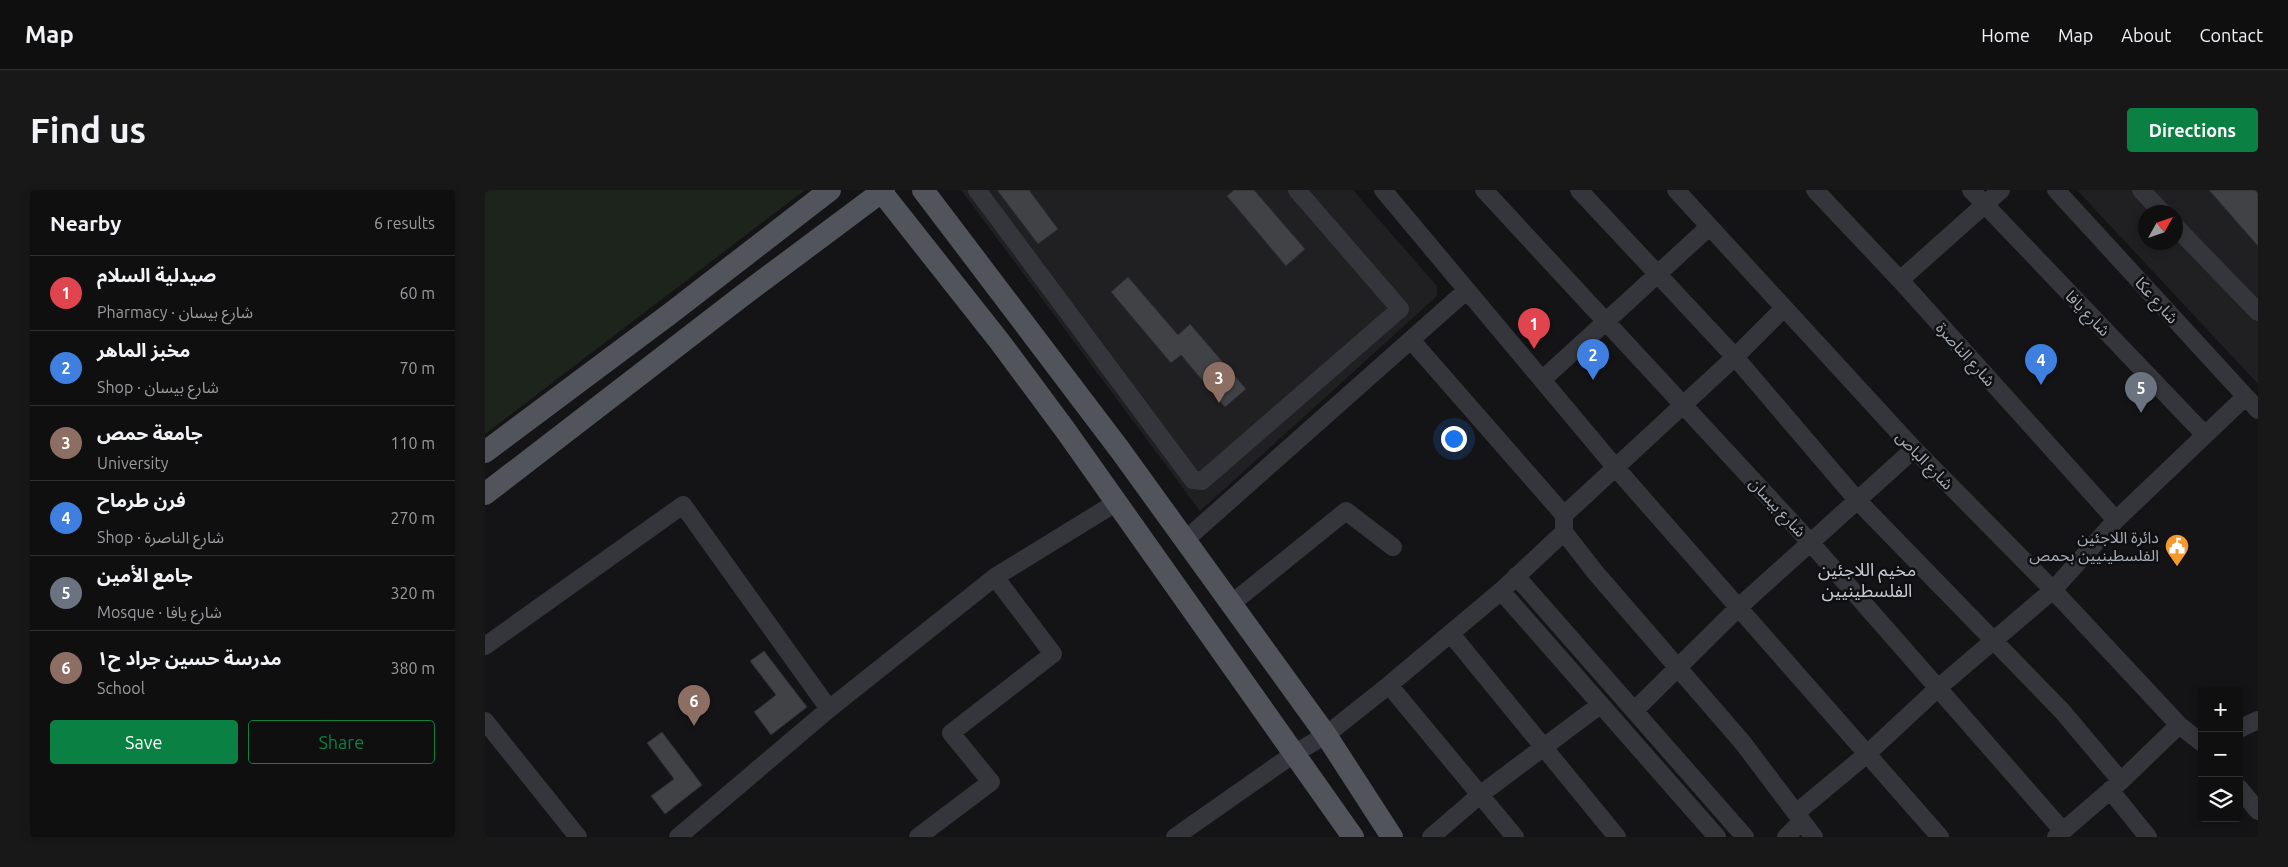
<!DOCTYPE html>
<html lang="en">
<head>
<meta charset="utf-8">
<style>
	:root { --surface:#0f0f10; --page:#181819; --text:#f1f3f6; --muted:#9b9c9f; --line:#2f2f30; --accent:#0b8043 }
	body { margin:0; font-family:Ubuntu,"Noto Sans Arabic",sans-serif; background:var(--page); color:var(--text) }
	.controls { position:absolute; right:15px; bottom:15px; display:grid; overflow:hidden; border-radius:5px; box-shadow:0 2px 8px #0003 }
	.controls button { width:45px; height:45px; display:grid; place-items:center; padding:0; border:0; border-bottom:1px solid var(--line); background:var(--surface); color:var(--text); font:25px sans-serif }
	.compass { position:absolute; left:1653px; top:15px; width:45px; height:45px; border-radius:50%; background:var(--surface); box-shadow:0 2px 8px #0003; rotate:50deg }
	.you { position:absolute; left:968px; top:248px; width:18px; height:18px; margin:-12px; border:4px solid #fff; border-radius:50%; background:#1a73e8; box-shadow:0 0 0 8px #1a73e833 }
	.badge { display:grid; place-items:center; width:32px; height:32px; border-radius:50%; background:var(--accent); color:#fff; font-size:16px; font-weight:700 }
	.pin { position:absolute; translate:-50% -41px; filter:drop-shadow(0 1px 2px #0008) }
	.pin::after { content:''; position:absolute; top:26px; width:18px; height:15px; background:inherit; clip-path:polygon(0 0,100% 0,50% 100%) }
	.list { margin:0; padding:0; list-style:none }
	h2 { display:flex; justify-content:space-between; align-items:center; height:65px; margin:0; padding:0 20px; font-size:21px }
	h2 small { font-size:16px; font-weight:400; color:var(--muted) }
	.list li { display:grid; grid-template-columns:32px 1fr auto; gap:15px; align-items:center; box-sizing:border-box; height:75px; padding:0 20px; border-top:1px solid var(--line) }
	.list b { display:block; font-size:19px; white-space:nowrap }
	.list p { margin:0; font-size:16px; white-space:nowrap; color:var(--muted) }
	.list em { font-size:16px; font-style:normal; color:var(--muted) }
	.actions { display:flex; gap:10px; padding:15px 20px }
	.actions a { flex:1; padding:11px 0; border:1px solid var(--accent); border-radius:5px; text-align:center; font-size:18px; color:var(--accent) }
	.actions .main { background:var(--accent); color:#fff }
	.icon { flex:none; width:28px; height:28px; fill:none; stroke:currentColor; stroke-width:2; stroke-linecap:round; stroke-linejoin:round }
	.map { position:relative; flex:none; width:1773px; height:647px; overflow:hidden; border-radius:5px }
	header { display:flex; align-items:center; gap:30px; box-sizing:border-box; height:70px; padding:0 25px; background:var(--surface); border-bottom:1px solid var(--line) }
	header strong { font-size:24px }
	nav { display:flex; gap:28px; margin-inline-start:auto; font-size:18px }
	.intro { display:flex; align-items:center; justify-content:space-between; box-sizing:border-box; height:120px; padding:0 30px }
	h1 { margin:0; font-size:35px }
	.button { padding:12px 22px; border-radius:5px; background:var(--accent); color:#fff; font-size:18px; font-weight:700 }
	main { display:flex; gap:30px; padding:0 30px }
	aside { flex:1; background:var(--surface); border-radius:5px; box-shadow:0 2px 8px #0003 }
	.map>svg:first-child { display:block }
</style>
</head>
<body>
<header>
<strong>Map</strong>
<nav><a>Home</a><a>Map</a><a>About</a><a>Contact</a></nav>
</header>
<div class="intro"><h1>Find us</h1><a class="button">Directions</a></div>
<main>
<aside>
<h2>Nearby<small>6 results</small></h2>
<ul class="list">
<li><span class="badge" style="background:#e0444e">1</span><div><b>صيدلية السلام</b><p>Pharmacy · شارع بيسان</p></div><em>60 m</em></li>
<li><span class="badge" style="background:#3f7fe0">2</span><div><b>مخبز الماهر</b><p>Shop · شارع بيسان</p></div><em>70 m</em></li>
<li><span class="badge" style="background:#8d6e63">3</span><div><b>جامعة حمص</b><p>University</p></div><em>110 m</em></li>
<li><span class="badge" style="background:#3f7fe0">4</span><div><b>فرن طرماح</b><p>Shop · شارع الناصرة</p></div><em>270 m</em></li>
<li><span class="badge" style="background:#6b7280">5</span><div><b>جامع الأمين</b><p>Mosque · شارع يافا</p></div><em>320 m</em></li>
<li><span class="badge" style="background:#8d6e63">6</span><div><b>مدرسة حسين جراد ح١</b><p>School</p></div><em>380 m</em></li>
</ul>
<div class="actions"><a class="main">Save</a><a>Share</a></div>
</aside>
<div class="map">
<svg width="1773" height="647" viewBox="0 0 1773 647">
	<rect width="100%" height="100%" fill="#141416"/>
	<path fill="#202023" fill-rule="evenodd" d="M476,0h392l84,96v10l-237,215z
		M1592,0h181v194zM1660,22h30v30h-30z"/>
	<path fill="#1c241c" d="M0,0h320l-320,244z"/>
	<path fill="#404246" stroke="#2e2e32" d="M512,0h32l29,39 -20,15z
		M749,0h20l51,59 -19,17 -59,-70z
		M1724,0h49v56z
		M643,87l50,58 12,-11 56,65 -21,18 -44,-52 -10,8 -60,-71z
		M279,461l43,56 -36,28 -17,-23 22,-17 -26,-34z
		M177,542l40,53 -37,29 -14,-18 23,-17 -27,-36z"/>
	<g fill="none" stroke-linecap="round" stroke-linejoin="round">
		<path stroke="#35363b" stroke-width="18" d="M492,0l216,290 9,1 198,-172 -103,-119
			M898,0l232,277 325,370
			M999,0l326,352 253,289
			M1094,0l156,167 122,143 205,211 59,70
			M1191,0l238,259 139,141 126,135 23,18
			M1330,0l85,90 216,240
			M1486,0l234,245
			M1571,0l202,220
			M1656,0l21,22
			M1690,36l83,86
			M1415,90l101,-90
			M926,150l153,175v17l31,40 148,171 71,94
			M1057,190l167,-153
			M1079,325l171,-158 49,-49
			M699,351l283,-251
			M1031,386l229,261
			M1016,401l216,246
			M746,414l115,-93 47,36
			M966,444l166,203
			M0,456l198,-141 146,204
			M904,495l112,-94 63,-59
			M1149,521l105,-104 175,-158
			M0,531l93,116
			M1754,539l19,-9
			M1754,598l19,23
			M1625,600l38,47
			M1311,623l71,-59 71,-66 115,-98 63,-70 129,-123
			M193,647l151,-128 166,-132 122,-75
			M433,647l73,-55 -40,-49 102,-79 -58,-77
			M690,647l120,-84 31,-18 63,-50 126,152
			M946,647l50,-43 119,-89
			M1301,647l16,-16
			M1571,647l65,-56 58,-56"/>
		<path stroke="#51545a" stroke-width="22" d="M395,0l120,152 66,89 287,406
			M438,0l197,260 206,285 66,102
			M0,262l186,-139 159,-123
			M0,304l257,-198 142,-106"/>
	</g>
	<defs>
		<symbol id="civic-pin" viewBox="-11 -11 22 30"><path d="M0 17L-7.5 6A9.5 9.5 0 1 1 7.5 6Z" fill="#f49a2d" stroke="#0f0f11"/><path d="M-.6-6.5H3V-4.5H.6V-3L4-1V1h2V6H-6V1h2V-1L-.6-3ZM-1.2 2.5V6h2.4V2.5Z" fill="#fff"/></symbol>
	</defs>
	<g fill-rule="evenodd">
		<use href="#civic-pin" x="1678" y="342" width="28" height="38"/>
	</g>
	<g text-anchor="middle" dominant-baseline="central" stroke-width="5" stroke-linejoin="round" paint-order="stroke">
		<g font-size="16" fill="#a5acb6" stroke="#0f0f11">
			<text transform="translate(1672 110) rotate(48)">شارع عكا</text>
			<text transform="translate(1603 123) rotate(46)">شارع يافا</text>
			<text transform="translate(1481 164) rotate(48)">شارع الناصرة</text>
			<text transform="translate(1440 270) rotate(46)">شارع الباص</text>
			<text transform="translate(1293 317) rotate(47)">شارع بيسان</text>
		</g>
		<g font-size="16" fill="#a5acb6" stroke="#0f0f11" text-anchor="end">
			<text x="1674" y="347">دائرة اللاجئين<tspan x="1674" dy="18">الفلسطينيين بحمص</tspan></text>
		</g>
		<g font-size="18" fill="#c6cbd2" stroke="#0f0f11">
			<text x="1382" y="379">مخيم اللاجئين<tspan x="1382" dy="21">الفلسطينيين</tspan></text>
		</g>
	</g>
</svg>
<div class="controls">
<button>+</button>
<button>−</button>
<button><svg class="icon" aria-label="layers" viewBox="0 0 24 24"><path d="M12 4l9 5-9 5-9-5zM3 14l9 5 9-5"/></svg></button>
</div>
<svg class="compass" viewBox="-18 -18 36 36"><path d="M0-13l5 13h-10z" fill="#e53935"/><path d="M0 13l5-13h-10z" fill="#9b9c9f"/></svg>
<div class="you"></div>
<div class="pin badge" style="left:1049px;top:159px;background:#e0444e">1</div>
<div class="pin badge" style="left:1108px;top:190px;background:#3f7fe0">2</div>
<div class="pin badge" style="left:734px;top:213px;background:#8d6e63">3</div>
<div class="pin badge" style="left:1556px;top:195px;background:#3f7fe0">4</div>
<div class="pin badge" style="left:1656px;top:223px;background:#6b7280">5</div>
<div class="pin badge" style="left:209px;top:536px;background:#8d6e63">6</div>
</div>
</main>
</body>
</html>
